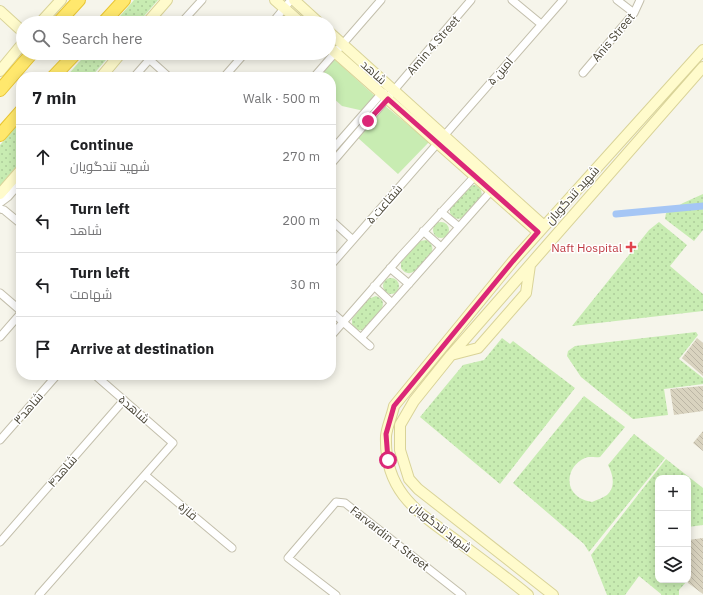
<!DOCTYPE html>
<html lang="en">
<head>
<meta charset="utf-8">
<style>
	:root { --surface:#fff; --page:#f2f2f2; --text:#202124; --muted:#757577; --line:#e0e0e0 }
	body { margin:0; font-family:"IBM Plex Sans",Cairo,sans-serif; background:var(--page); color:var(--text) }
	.controls { position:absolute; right:12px; bottom:12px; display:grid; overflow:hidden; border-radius:8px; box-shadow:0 2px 10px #0003 }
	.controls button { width:36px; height:36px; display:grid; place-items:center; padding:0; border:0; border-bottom:1px solid var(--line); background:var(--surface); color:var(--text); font:20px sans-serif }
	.stop { position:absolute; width:12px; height:12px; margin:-9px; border:3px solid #db2777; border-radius:50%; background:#fff }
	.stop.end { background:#db2777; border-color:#fff; box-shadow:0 1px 4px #0008 }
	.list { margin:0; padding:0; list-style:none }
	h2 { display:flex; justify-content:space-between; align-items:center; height:52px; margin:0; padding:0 16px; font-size:17px }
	h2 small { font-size:13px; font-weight:400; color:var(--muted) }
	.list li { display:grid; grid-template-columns:26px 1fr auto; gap:12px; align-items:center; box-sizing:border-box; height:64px; padding:0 16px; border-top:1px solid var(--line) }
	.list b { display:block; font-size:15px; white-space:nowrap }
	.list p { margin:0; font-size:13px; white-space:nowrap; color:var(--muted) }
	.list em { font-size:13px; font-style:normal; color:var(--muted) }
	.icon { flex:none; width:22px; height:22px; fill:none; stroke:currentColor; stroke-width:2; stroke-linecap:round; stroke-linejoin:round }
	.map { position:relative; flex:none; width:703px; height:595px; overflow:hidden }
	.search { position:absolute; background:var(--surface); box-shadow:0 2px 10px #0003; left:16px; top:16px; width:320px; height:44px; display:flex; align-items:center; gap:10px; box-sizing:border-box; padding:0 14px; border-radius:22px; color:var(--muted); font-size:15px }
	.panel { position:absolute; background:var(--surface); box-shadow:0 2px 10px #0003; left:16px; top:72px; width:320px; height:308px; border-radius:16px }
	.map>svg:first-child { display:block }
</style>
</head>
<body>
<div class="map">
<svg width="703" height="595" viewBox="0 0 703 595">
	<defs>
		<pattern id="grass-dots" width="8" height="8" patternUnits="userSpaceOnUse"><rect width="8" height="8" fill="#c8ecb2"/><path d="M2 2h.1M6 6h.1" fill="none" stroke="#adcc9a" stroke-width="1.8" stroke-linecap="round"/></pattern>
		<pattern id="building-back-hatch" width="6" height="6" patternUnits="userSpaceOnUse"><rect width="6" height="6" fill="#d9d3bf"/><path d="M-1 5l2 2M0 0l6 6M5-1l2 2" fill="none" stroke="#bcb6a5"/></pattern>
	</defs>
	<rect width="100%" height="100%" fill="#f6f5eb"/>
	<path fill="url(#grass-dots)" d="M134,0h24l-20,23h-24z
		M87,53h25l-21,24h-25z
		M21,121v40l-21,25v-41z
		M475,185c18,8 -6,26 -13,33 -5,2 -9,0 -12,-5v-6l19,-21z
		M703,194v36l-9,11 -29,-22 1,-6 17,-10z
		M433 230a8 8 0 1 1 16 0a8 8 0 1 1-16 0Z
		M659,222l28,23 -17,21 33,28v17l-131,15 77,-96z
		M426,240c6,2 8,8 5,14 -7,7 -20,29 -30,14v-6l17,-19 2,-2z
		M383 286a8 8 0 1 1 16 0a8 8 0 1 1-16 0Z
		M376,296c15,6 2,18 -5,25 -2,3 -5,7 -9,9 -5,1 -8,-2 -10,-6v-5l16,-20z
		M696,332l2,3 -19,24 24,19v6l-39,5 4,26 -35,4 -52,-42 -14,-21 1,-5 7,-5z
		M502,338l8,6 3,-3 62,47 -75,96 -80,-67 43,-52 21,-5z
		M584,396l41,31 -25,30c-5,1 -11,-1 -15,1 -17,7 -22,30 -5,40 3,2 8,3 12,4 4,-2 11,-4 15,-7 9,-8 6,-21 1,-30l26,-31 31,24 -76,94 -5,-8 -71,-61z
		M666,459l37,29v37l-15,2v-49h-30v102l29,1 -8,9v5h-18v-1l-22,-18 -14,19h-18l-16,-40z"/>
	<path fill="#c8ecb2" d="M332,57l44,40 -12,14 -22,-5 -11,-10v-19h-16z
		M384,105l45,37 -31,32 -41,-37z"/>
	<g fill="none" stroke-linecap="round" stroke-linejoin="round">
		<path stroke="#a5c6f5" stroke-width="7" d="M616,214l87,-8"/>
	</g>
	<path fill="url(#building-back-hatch)" d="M697,338l6,5v33l-21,-18z
		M703,386v25l-29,4 -4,-26z
		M703,431v20l-10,-8z
		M703,538v56l-15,-11v-43z"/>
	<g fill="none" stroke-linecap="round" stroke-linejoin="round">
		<defs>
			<path id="street" d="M512,0l29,24
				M617,0l17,13
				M181,23l21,-23
				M272,23l19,-23
				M149,59l20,18
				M583,73l51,-60 6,-13
				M134,77l21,-24
				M224,77l21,-24
				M314,77l67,-77
				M331,151l50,-57 3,-1
				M331,164l140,-164
				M0,203l8,-6 13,-15
				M0,209l4,1 17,14
				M441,212l18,15
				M331,220l22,20
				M423,231l18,16
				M331,265l232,-265
				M390,268l19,16
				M374,286l18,17
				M0,293l21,18
				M334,314l36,32
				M331,336l69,-79 75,-81
				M0,337l21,-24
				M361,338l130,-147
				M0,440l57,-65
				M145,475l87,73
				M0,542l124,-142
				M39,595l134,-152 -78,-68
				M336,595l-48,-37 48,-56 9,1 117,92"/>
			<path id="secondary" d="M275,0l26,23
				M294,0l25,23
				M0,11l23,21
				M40,23l21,-23
				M147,23l20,-23
				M329,32l215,194
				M329,47l209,185
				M0,71l23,-28
				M101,77l20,-24
				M0,194l21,-24
				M451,355l27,-7 48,-55 4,-28
				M528,595c-22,-18 -45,-35 -68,-52 -41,-30 -76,-50 -74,-107 1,-10 6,-20 8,-30l119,-145 190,-211
				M553,595l-135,-106 -9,-10 -9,-29v-25l14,-24 37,-46 252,-288"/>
			<path id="highway" d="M58,23l21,-23
				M103,23l21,-23
				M53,77l23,-24
				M0,90l32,-37
				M0,135l21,-24"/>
		</defs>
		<use href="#street" stroke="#c3bfac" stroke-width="9"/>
		<use href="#secondary" stroke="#d9d398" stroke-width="12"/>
		<use href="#highway" stroke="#e8c533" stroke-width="14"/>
		<use href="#street" stroke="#fff" stroke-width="7"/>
		<use href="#secondary" stroke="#fffbcc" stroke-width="10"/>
		<use href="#highway" stroke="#ffe86d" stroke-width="12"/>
	</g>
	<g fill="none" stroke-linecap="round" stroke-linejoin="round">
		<path stroke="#db2777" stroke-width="5" d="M368,121l20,-22 150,133 -25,29 -119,145 -8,28 2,26"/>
	</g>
	<path fill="#e0444e" stroke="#fff" stroke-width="1.5" d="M629 241h4v4h4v4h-4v4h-4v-4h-4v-4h4z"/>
	<g text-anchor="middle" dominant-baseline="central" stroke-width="3" stroke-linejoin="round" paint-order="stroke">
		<g font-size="12" fill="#4b4738" stroke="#fff">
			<text transform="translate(613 37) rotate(-50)">Anis Street</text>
			<text transform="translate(433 45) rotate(-49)">Amin 4 Street</text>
			<text transform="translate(500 71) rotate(-49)">امین ۵</text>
			<text transform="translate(374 72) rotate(42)">شاهد</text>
			<text transform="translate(572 195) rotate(-48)">شهید تندگویان</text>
			<text transform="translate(384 204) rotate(-49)">شفاعت ۵</text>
			<text transform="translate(28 408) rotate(-49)">شاهد۳</text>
			<text transform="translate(134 409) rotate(41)">شاهد۵</text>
			<text transform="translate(62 471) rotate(-49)">شاهد۴</text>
			<text transform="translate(188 511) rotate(40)">فاز۵</text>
			<text transform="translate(441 527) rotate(38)">شهید تندگویان</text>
			<text transform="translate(390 538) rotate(38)">Farvardin 1 Street</text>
		</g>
		<g font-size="12" fill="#be3a42" stroke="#fff" text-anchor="end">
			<text x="622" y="247">Naft Hospital</text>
		</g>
	</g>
</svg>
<div class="controls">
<button>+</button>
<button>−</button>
<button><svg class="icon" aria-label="layers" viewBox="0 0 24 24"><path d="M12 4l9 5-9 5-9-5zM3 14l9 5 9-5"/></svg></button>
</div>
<div class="stop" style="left:388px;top:460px"></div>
<div class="stop end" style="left:368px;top:121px"></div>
<div class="search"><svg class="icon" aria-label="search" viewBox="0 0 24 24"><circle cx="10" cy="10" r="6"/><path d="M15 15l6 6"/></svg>Search here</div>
<section class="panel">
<h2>7 min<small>Walk · 500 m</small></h2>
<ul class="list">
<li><svg class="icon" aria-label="ahead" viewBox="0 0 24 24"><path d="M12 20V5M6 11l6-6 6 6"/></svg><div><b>Continue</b><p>شهید تندگویان</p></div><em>270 m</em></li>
<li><svg class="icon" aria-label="left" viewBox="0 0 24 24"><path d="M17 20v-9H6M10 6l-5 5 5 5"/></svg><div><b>Turn left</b><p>شاهد</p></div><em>200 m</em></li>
<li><svg class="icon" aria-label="left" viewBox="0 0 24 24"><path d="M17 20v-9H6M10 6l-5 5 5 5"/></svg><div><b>Turn left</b><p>شهامت</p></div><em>30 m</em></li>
<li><svg class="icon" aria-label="arrive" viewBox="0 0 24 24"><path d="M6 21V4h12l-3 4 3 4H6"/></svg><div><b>Arrive at destination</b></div></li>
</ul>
</section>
</div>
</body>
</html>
